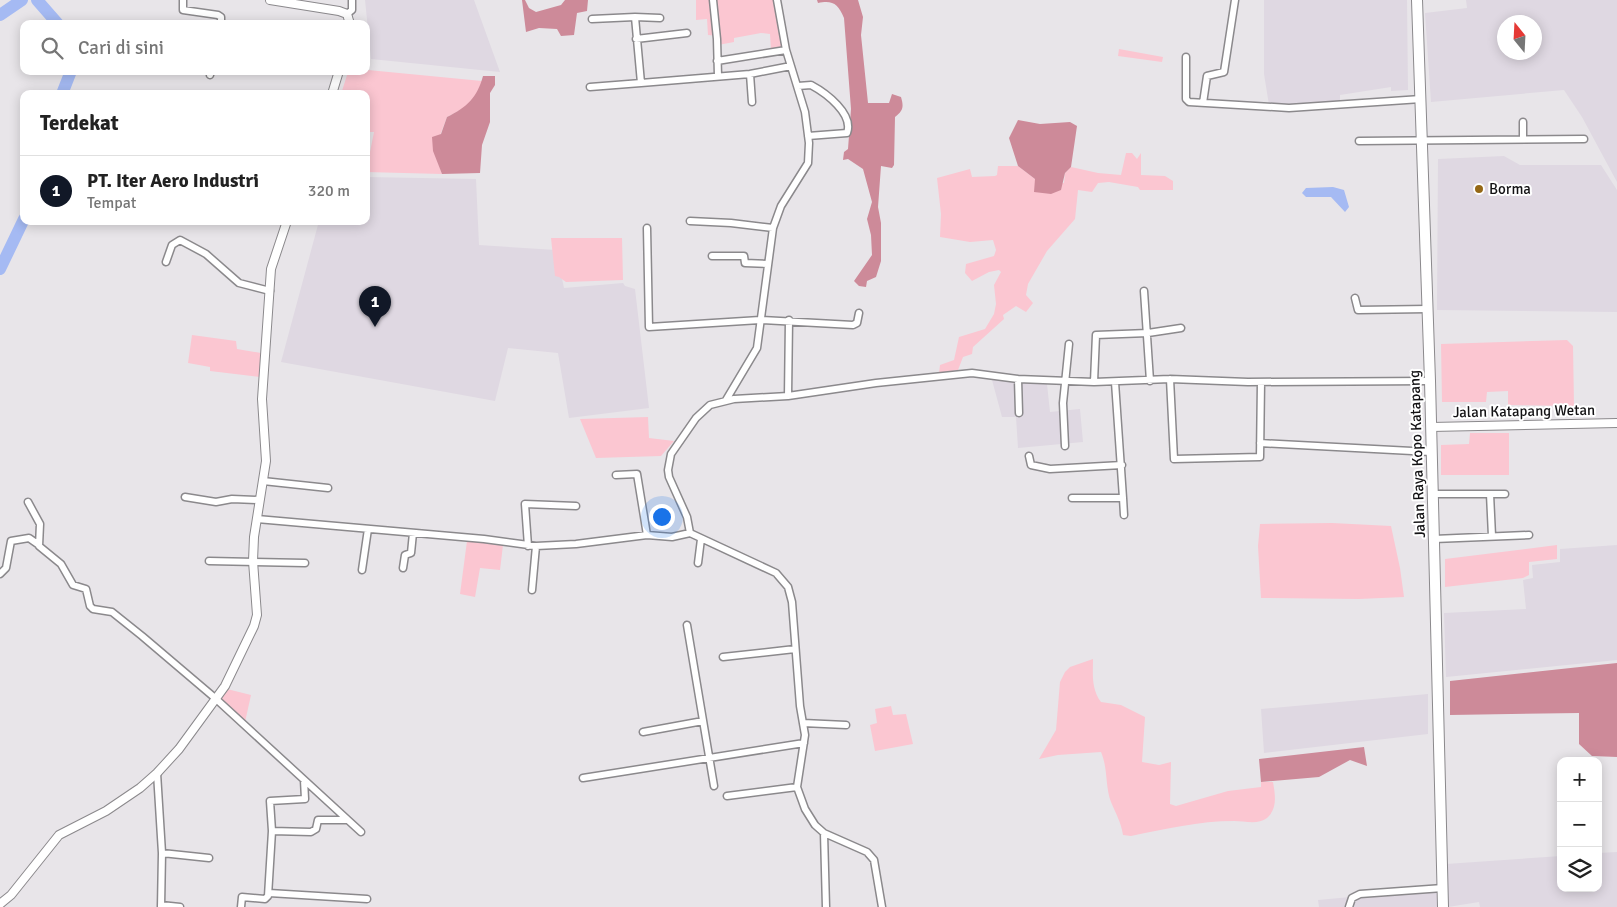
<!DOCTYPE html>
<html lang="id">
<head>
<meta charset="utf-8">
<style>
	:root { --surface:#fff; --page:#f2f2f2; --text:#222; --muted:#767676; --line:#e0e0e0; --accent:#111827 }
	body { margin:0; font-family:Signika,sans-serif; background:var(--page); color:var(--text) }
	.controls { position:absolute; right:15px; bottom:15px; display:grid; overflow:hidden; border-radius:10px; box-shadow:0 2px 12px #0003 }
	.controls button { width:45px; height:45px; display:grid; place-items:center; padding:0; border:0; border-bottom:1px solid var(--line); background:var(--surface); color:var(--text); font:25px sans-serif }
	.compass { position:absolute; left:1497px; top:15px; width:45px; height:45px; border-radius:50%; background:var(--surface); box-shadow:0 2px 12px #0003; rotate:342deg }
	.you { position:absolute; left:661px; top:516px; width:18px; height:18px; margin:-12px; border:4px solid #fff; border-radius:50%; background:#1a73e8; box-shadow:0 0 0 8px #1a73e833 }
	.badge { display:grid; place-items:center; width:32px; height:32px; border-radius:50%; background:var(--accent); color:#fff; font-size:16px; font-weight:700 }
	.pin { position:absolute; translate:-50% -41px; filter:drop-shadow(0 1px 2px #0008) }
	.pin::after { content:''; position:absolute; top:26px; width:18px; height:15px; background:inherit; clip-path:polygon(0 0,100% 0,50% 100%) }
	.list { margin:0; padding:0; list-style:none }
	h2 { display:flex; justify-content:space-between; align-items:center; height:65px; margin:0; padding:0 20px; font-size:21px }
	h2 small { font-size:16px; font-weight:400; color:var(--muted) }
	.list li { display:grid; grid-template-columns:32px 1fr auto; gap:15px; align-items:center; box-sizing:border-box; height:70px; padding:0 20px; border-top:1px solid var(--line) }
	.list b { display:block; font-size:19px; white-space:nowrap }
	.list p { margin:0; font-size:16px; white-space:nowrap; color:var(--muted) }
	.list em { font-size:16px; font-style:normal; color:var(--muted) }
	.icon { flex:none; width:28px; height:28px; fill:none; stroke:currentColor; stroke-width:2; stroke-linecap:round; stroke-linejoin:round }
	.map { position:relative; flex:none; width:1617px; height:907px; overflow:hidden }
	.search { position:absolute; background:var(--surface); box-shadow:0 2px 12px #0003; left:20px; top:20px; width:350px; height:55px; display:flex; align-items:center; gap:12px; box-sizing:border-box; padding:0 18px; border-radius:10px; color:var(--muted); font-size:19px }
	.panel { position:absolute; background:var(--surface); box-shadow:0 2px 12px #0003; left:20px; top:90px; width:350px; height:135px; border-radius:10px }
	.map>svg:first-child { display:block }
</style>
</head>
<body>
<div class="map">
<svg width="1617" height="907" viewBox="0 0 1617 907">
	<rect width="100%" height="100%" fill="#e8e5e9"/>
	<path fill="#dfd8e2" fill-rule="evenodd" d="M365,0h109l26,72 -129,-13z
		M1264,0h143l1,90 -17,1v-4l-51,8v7l-35,4 -36,-1 -5,-31z
		M1466,0h151v182l-35,-65 -18,-27 -133,12 -6,-89 42,-5zM1504,22h30v30h-30z
		M1504,156l16,9h81l16,25v122l-180,-2 1,-151z
		M366,177l110,2 3,66 77,5 8,38 59,-5 2,3 10,3 14,119 -80,10 -11,-65 -50,-5 -13,53 -214,-39 38,-141h47z
		M992,380l55,4 3,28 30,-3 3,33 -65,6 -2,-31h-14z
		M1617,545v115l-171,17 -2,-64 82,-4 -3,-29 10,-2 -1,-13 28,-3v-13z
		M1428,694v40l-164,19 -3,-44z
		M1617,852v55h-137l-1,-5 -31,5 -2,-43 115,-8v32h37v-35z
		M1437,889v18h-118l-1,-7z"/>
	<path fill="#fbc6d1" d="M696,0h78l8,49 -11,1 -1,-16 -9,-1 -27,5v4l-16,3 1,-9 -11,-1 -1,-16 -11,1z
		M1119,49l44,8 -1,5 -44,-6z
		M368,70l114,11 -6,15 -8,10 -21,11 -13,34 8,23 -76,-2 8,-40h-8v-38h-25l7,-22z
		M1126,153h6l5,6 4,-6v22l24,1 8,5v9h-33l-2,-3 -29,-5 -11,1 -6,9 -14,-2 -3,29 -28,32 -19,33 -2,11 7,8 -7,9 -10,-6 -13,9 1,4 -31,28 -1,7 -9,3 -5,13 -19,3 1,-8 14,-5 5,-23 26,-8 9,-15 2,-10 -2,-19 7,-13 -2,-2 -10,2 -17,9 -7,-8 1,-9 28,-8 2,-6 -3,-10 -23,2 -30,-5 1,-23 -4,-36 33,-9 2,8 23,-1 2,-1 1,-9h20l17,13 29,4 1,-10 6,-6 27,6 23,2z
		M551,238h71l1,42 -57,2 -7,-5 -4,-1z
		M192,335l44,6 1,8 24,4 -1,24 -50,-6v-4l-22,-4z
		M1567,340l6,6 1,60 -66,-1v-14l-21,1 -1,10h-44l-1,-58z
		M648,417l1,21 25,3 -13,15 -65,2 -16,-39z
		M1470,433h39v42h-68v-30l28,-1z
		M1332,523l59,3 9,42 4,29 -45,2 -98,-1 -3,-52 2,-22z
		M467,541l36,4 -3,25 -20,-2 -5,29 -15,-3z
		M1557,545v14l-28,3v13l-6,3 -78,9v-28z
		M1093,659c0,15 -2,30 8,43l20,3 24,12 -3,45 17,3 12,-3 -1,42 6,2 52,-15 33,-4v-5h12c2,12 5,26 -6,36 -9,7 -22,3 -33,3 -35,0 -69,8 -103,15l-8,-1c-2,-13 -7,-21 -12,-33 -6,-16 -3,-34 -10,-50l-43,3 -19,4 17,-29 4,-48 5,-10 5,-5z
		M227,689l24,6 -6,27 -25,-23z
		M891,706l2,9 13,-1 7,30 -38,7 -5,-26 7,-2 -2,-14z"/>
	<path fill="#cd8a99" d="M522,0h3l4,8 7,4 25,-7 4,-5h23l-1,11 -10,2 -3,22 -13,1 -4,-7 -18,-1 -13,4z
		M817,0h41l5,17 -2,18 7,68h21l3,-9 9,3c3,10 2,14 -6,20l-1,48 -2,3 -11,-2 -3,41 3,16v38l-5,16 -9,4 -1,6 -7,-1 -5,-5 18,-26 -1,-20 -4,-16 5,-17 -9,-33 -15,-10 -5,1 1,-8 4,-3 3,-40 -7,-91c-6,-14 -11,-18 -26,-15z
		M483,76h12v9l-5,8v29l-8,23 -2,28 -38,1 -9,-23 -1,-14 9,-3 6,-17c20,-10 30,-19 36,-41z
		M1018,120l22,4 30,-2 7,4 -6,41 -6,6 -4,17 -10,4 -17,-2 1,-13 -17,-13 -9,-28z
		M1617,663v94l-25,-1 -13,-12v-31l-129,2v-34z
		M1364,747l3,19 -17,-6 -31,17 -58,5 -2,-23z"/>
	<path fill="#a5baf3" d="M1333,187l11,3 5,17 -4,5 -14,-15h-25l-4,-4 4,-5z"/>
	<g fill="none" stroke-linecap="round" stroke-linejoin="round">
		<path stroke="#a5baf3" stroke-width="12" d="M37,0l21,24
			M0,15l22,-15
			M62,94l9,-23
			M0,269l24,-50"/>
		<defs>
			<path id="minor" d="M183,0v10l35,5 3,2v7
				M713,0l4,39 1,37
				M347,14l5,-4v-10
				M635,17l25,1
				M592,19l43,-2 6,66 109,-9 41,-8
				M636,39l51,-6
				M1186,57v42l3,3 100,6 132,-9
				M717,61l69,-11
				M750,74l2,28
				M210,75l1,-4
				M798,86l13,-1c15,8 43,29 36,48l-39,3
				M590,87l51,-4
				M1203,103l4,-27 17,-4 11,-72
				M1523,139v-17
				M1359,141l225,-2
				M690,221l41,2 42,5
				M647,228l2,99 111,-7 93,5 4,-2 2,-10
				M712,256h32l1,7 22,1
				M166,262l6,-17 8,-5 26,14 33,29 31,8
				M1144,291l6,90
				M1355,298l3,12 70,-1
				M1018,379l1,34
				M1170,379l4,80 86,-2 1,-75
				M1094,382l2,-47 52,-2 33,-5
				M788,396l1,-76
				M726,400l31,-52 16,-120 8,-22 27,-43 1,-20 -4,-31 -19,-62 -9,-50
				M1260,443l171,9
				M1065,446l-2,-43 6,-59
				M1029,456l2,9 19,4 72,-4
				M616,475l21,-1 10,61
				M263,481l65,7
				M1432,494h73
				M1490,494l2,42
				M185,497l31,5 16,-3 27,1
				M1072,498h51l-8,-116
				M1123,498l1,17
				M28,502l12,22 -1,22 22,18 12,21 13,4 4,17 3,3 19,3 30,24 73,62 146,134
				M257,519l227,20 52,7 40,-2 71,-9 25,2 18,-4
				M1434,539l95,-4
				M528,546l-3,-42 51,2
				M209,561l96,2
				M698,563l3,-24
				M403,568l2,-13 6,-2 2,-20
				M362,570l6,-41
				M0,574l6,-6 5,-27 18,-3 10,7
				M532,590l4,-44
				M687,625l27,161
				M723,657l72,-8
				M803,723l43,2
				M643,732l60,-11
				M157,773l5,80 -1,54
				M583,778l221,-35
				M727,796l70,-9
				M272,831l-2,-30 35,-2 -1,-19
				M824,833l2,74
				M162,853l47,5
				M269,893l98,6
				M161,905l19,2
				M241,907l1,-10 23,2 3,-3 4,-65 39,1 5,-3 2,-9h29
				M882,907l-8,-47 -7,-8 -43,-19 -9,-8 -10,-16 -8,-22 8,-52 -5,-29 -8,-104 -4,-15 -12,-14 -86,-40 -3,-16 -18,-40 -1,-7 3,-16 25,-36 14,-13 24,-6 54,-3 88,-13 96,-10 46,6 76,3 76,-3 78,3 182,-1
				M1349,907l3,-9 8,-4 83,-6"/>
			<path id="tertiary" d="M270,0l69,11 8,3 3,10
				M332,94l7,-23
				M1431,427l186,-4
				M0,904l11,-9 48,-60 47,-24 34,-23 17,-15 22,-24 46,-63 29,-60 3,-11 -4,-54 1,-24 12,-76 -4,-62 9,-130 16,-48"/>
			<path id="primary" d="M1417,0l13,381 13,526"/>
		</defs>
		<use href="#minor" stroke="#8b898c" stroke-width="9"/>
		<use href="#tertiary" stroke="#8b898c" stroke-width="10"/>
		<use href="#primary" stroke="#8b898c" stroke-width="12"/>
		<use href="#minor" stroke="#fff" stroke-width="6"/>
		<use href="#tertiary" stroke="#fff" stroke-width="8"/>
		<use href="#primary" stroke="#fff" stroke-width="10"/>
	</g>
	<circle fill="#956816" stroke="#fff" stroke-width="2" cx="1479" cy="189" r="5"/>
	<g text-anchor="middle" dominant-baseline="central" stroke-width="4" stroke-linejoin="round" paint-order="stroke">
		<g font-size="15" fill="#131214" stroke="#fff" text-anchor="start">
			<text x="1489" y="189">Borma</text>
		</g>
		<g font-size="15" fill="#131214" stroke="#fff">
			<text transform="translate(1524 411) rotate(-1)">Jalan Katapang Wetan</text>
			<text transform="translate(1417 454) rotate(-92)">Jalan Raya Kopo Katapang</text>
		</g>
	</g>
</svg>
<div class="controls">
<button>+</button>
<button>−</button>
<button><svg class="icon" aria-label="layers" viewBox="0 0 24 24"><path d="M12 4l9 5-9 5-9-5zM3 14l9 5 9-5"/></svg></button>
</div>
<svg class="compass" viewBox="-18 -18 36 36"><path d="M0-13l5 13h-10z" fill="#e53935"/><path d="M0 13l5-13h-10z" fill="#767676"/></svg>
<div class="you"></div>
<div class="pin badge" style="left:375px;top:327px">1</div>
<div class="search"><svg class="icon" aria-label="search" viewBox="0 0 24 24"><circle cx="10" cy="10" r="6"/><path d="M15 15l6 6"/></svg>Cari di sini</div>
<section class="panel">
<h2>Terdekat<small></small></h2>
<ul class="list">
<li><span class="badge">1</span><div><b>PT. Iter Aero Industri</b><p>Tempat</p></div><em>320 m</em></li>
</ul>
</section>
</div>
</body>
</html>
